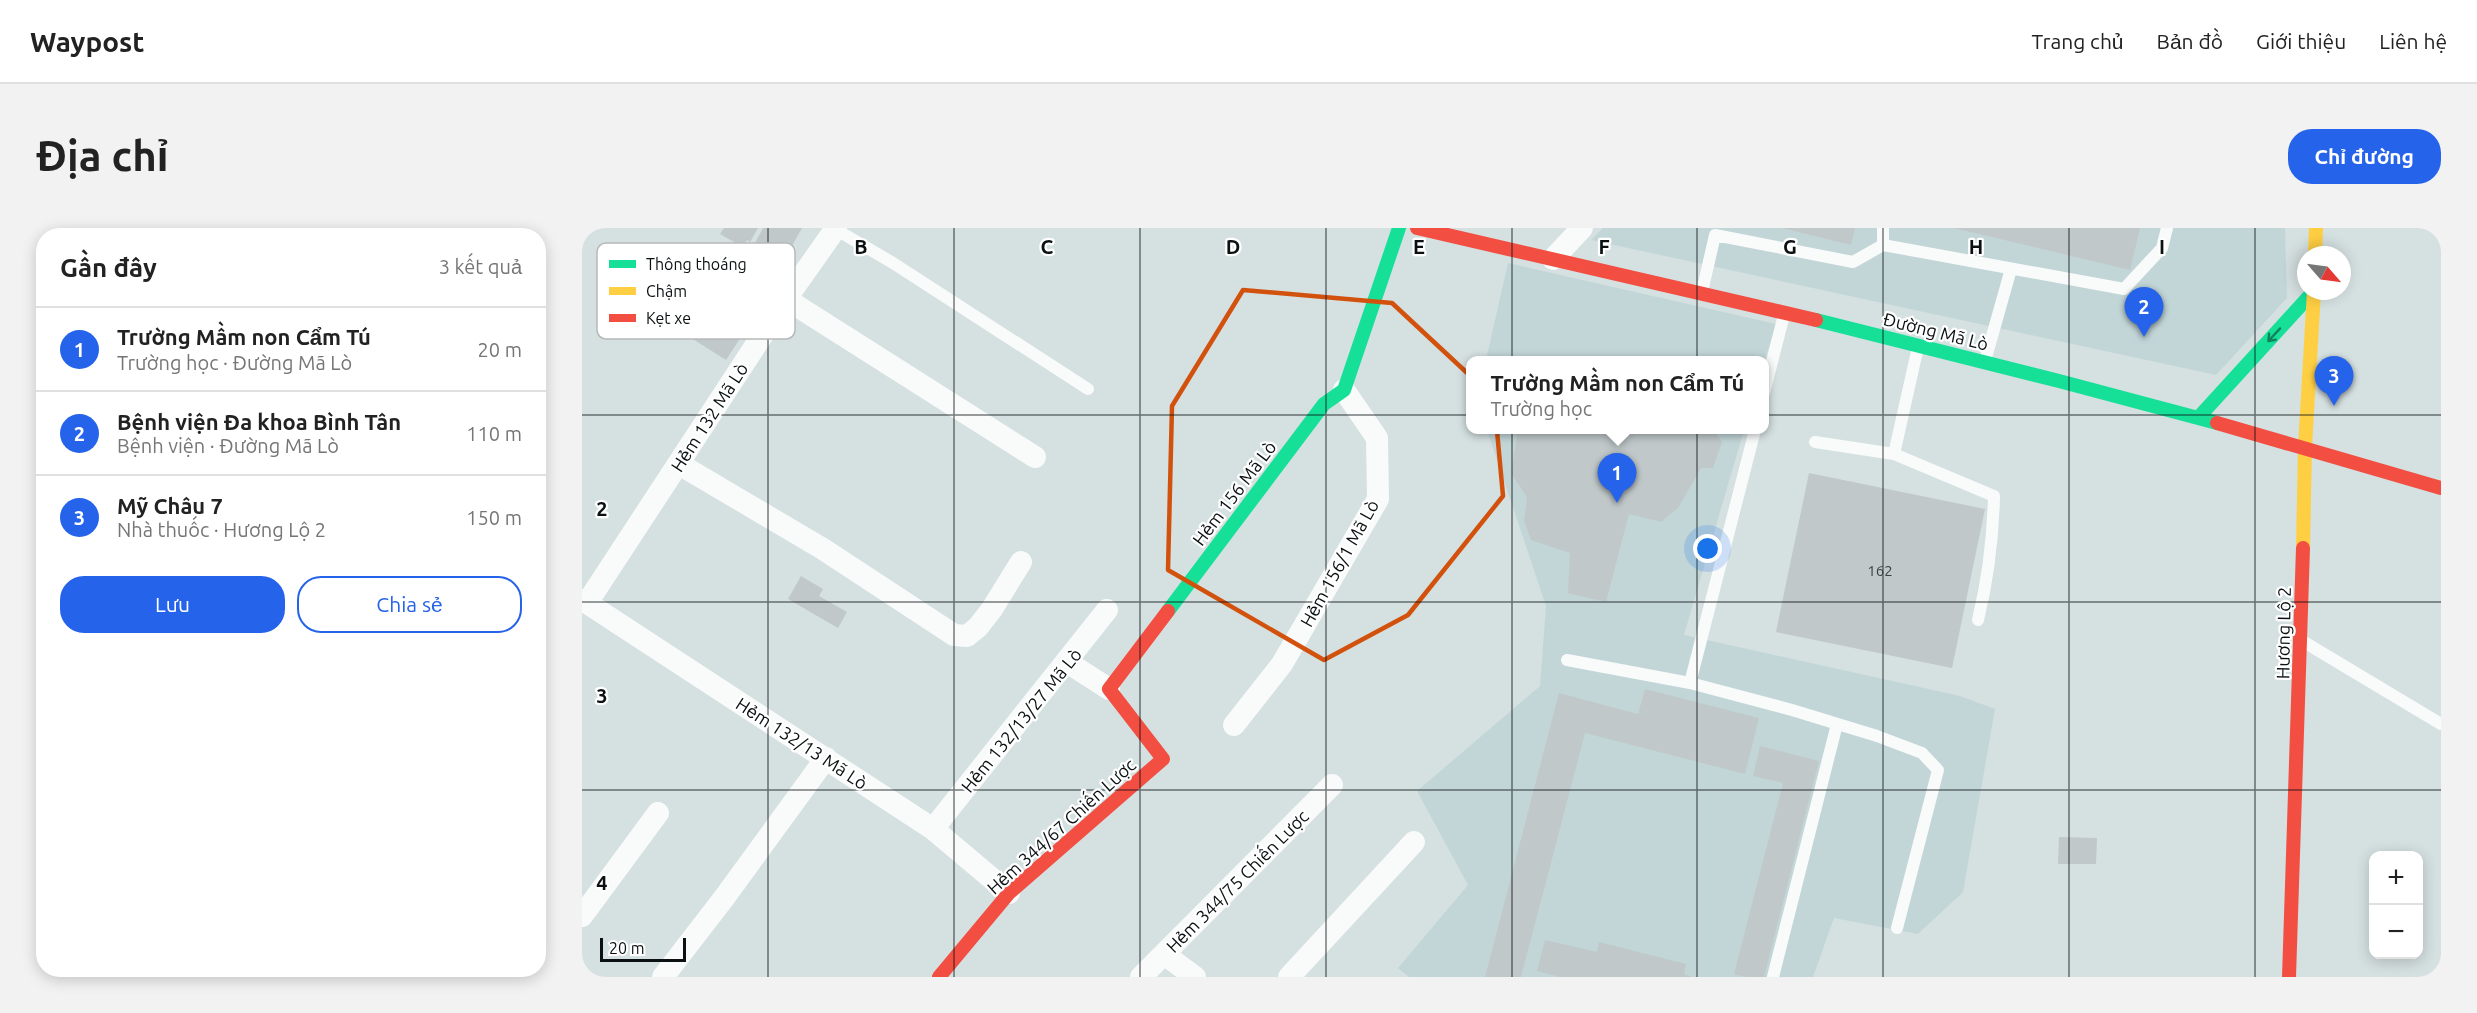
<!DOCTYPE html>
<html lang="vi">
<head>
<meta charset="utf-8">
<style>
	:root { --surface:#fff; --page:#f2f2f2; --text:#222; --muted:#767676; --line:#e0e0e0; --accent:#2563eb }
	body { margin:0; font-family:Ubuntu,sans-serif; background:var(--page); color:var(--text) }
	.controls { position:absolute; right:18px; bottom:18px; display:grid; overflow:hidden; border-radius:12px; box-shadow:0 3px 15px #0003 }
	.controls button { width:54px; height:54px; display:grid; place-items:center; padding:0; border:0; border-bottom:2px solid var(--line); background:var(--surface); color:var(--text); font:30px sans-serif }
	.compass { position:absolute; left:1715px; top:18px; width:54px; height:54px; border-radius:50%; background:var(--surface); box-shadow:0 3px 15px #0003; rotate:118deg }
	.scale { position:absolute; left:18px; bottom:15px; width:86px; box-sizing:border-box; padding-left:6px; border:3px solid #0b1112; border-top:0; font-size:16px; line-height:21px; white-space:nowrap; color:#0b1112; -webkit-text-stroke:4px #fff; paint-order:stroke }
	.you { position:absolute; left:1126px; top:321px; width:21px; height:21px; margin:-15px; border:4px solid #fff; border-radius:50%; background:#1a73e8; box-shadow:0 0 0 9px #1a73e833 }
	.badge { display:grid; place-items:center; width:39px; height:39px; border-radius:50%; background:var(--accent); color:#fff; font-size:20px; font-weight:700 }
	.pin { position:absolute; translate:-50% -50px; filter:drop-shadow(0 2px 3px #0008) }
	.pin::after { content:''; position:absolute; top:32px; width:21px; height:18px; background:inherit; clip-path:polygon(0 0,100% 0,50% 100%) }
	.popup { position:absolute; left:884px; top:128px; width:303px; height:78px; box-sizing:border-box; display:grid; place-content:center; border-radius:12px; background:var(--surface); filter:drop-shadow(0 2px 4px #0005); font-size:20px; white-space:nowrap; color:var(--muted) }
	.popup b { font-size:22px; color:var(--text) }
	.popup::after { content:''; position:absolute; left:50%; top:100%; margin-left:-12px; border:12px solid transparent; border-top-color:var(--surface) }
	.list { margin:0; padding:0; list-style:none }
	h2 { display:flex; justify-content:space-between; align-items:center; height:78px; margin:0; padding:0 24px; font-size:26px }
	h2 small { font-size:20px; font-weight:400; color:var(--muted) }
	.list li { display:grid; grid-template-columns:39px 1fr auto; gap:18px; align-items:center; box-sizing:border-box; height:84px; padding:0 24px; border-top:2px solid var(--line) }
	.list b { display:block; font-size:22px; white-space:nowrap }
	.list p { margin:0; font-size:20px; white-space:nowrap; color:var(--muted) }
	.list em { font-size:20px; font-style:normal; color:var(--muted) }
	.actions { display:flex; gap:12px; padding:18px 24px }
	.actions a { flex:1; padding:14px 0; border:2px solid var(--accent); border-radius:24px; text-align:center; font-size:21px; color:var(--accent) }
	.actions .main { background:var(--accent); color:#fff }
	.map { position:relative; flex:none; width:1859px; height:749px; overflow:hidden; border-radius:24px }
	header { display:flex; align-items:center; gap:36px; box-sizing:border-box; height:84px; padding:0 30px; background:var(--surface); border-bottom:2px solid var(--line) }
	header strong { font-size:28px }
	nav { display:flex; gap:33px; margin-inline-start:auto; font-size:21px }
	.intro { display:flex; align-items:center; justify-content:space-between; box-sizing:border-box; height:144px; padding:0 36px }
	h1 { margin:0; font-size:42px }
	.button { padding:15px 27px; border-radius:24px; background:var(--accent); color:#fff; font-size:21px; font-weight:700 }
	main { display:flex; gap:36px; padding:0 36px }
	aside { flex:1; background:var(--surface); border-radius:24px; box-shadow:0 3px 15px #0003 }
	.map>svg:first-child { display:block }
</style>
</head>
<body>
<header>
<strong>Waypost</strong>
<nav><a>Trang chủ</a><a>Bản đồ</a><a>Giới thiệu</a><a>Liên hệ</a></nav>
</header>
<div class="intro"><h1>Địa chỉ</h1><a class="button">Chỉ đường</a></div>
<main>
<aside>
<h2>Gần đây<small>3 kết quả</small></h2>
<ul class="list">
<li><span class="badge">1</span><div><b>Trường Mầm non Cẩm Tú</b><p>Trường học · Đường Mã Lò</p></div><em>20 m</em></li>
<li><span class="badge">2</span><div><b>Bệnh viện Đa khoa Bình Tân</b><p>Bệnh viện · Đường Mã Lò</p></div><em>110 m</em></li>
<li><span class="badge">3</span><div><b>Mỹ Châu 7</b><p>Nhà thuốc · Hương Lộ 2</p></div><em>150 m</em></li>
</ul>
<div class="actions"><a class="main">Lưu</a><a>Chia sẻ</a></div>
</aside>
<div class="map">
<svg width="1859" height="749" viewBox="0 0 1859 749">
	<rect width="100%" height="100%" fill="#d5e0e1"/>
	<path fill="#c2d6d8" d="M1021,0h682l2,70 -71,77 -625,-135z
		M926,35l268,61 -12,39v-3h-278z
		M905,202h257l-60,205 276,61 35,13 -32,183 -45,42 -84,-16 -21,59h-404l-11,-9 70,-83 -51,-94 123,-105 6,-80z"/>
	<path fill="#c0c8c9" d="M142,0h34l-8,14 -3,-2 -4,7 -23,-13z
		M181,0h39l-19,34 -29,-17z
		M1200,0h73l-4,17z
		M1372,0h186l-10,42z
		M162,19l40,24 -58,89 -38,-24z
		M928,202h204l8,12 -9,26h-12l-23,40 -17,14 -32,-8 -23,88 -38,-9 2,-40 -39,-13 -7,-19 3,-24 -16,-24 6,-37z
		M1227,245l176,36 -33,159 -176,-36z
		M219,348l22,13 -4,7 28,16 -9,16 -50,-29z
		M1063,461l114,29 -14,56 -160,-41 -64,244h-36l74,-284 79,21z
		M1178,518l59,15 -55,216h-18l-12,-3 49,-191 -30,-7z
		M1477,609l38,1 -1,26h-38z
		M963,712l52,12 2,-10 87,22 -2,10 7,3h-131l-23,-6z"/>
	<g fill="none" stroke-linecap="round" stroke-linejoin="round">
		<path stroke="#f9fafa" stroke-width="12" d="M253,1l58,34 195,126
			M1301,17v-17
			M1120,64l13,-57 138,27 30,-17 241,44 38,-41 5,-20
			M1403,133l26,-92
			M1182,165l20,-78
			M1233,214l79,12 100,42c-1,42 -6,83 -16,124
			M1312,226l24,-107
			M1722,414l137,82
			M985,432l123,23 102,27 85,26 45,17 16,17 -41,158
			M1108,455l65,-253
			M1191,749l64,-253"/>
		<path stroke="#f9fafa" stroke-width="22" d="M971,31l29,-31
			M204,71l249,158
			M97,236l144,85 131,86 13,1 11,-9 14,-18 29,-47
			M0,372l5,3 199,-304 50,-71
			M5,375l346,226 76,64
			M485,434l42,27
			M652,497l48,-61 96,-165 -1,-61 -33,-48
			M351,601l174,-219
			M0,688l76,-103
			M582,726l31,23
			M81,749l61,-79 102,-140
			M559,749l191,-192
			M707,749l125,-135"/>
		<path stroke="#16e098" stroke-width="14" d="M1234,92l243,61 158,42
			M1616,190l115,-126
			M586,383l156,-207 20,-14 55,-162"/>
		<path stroke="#ffcf43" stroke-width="14" d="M1733,27l1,-27
			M1721,320l2,-101 9,-156"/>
		<path stroke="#f24e42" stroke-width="14" d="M835,0l399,92
			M1635,195l224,65
			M357,749l70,-84 154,-134 -54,-70 59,-78
			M1707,749l14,-429"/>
	</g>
	<defs><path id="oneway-shaft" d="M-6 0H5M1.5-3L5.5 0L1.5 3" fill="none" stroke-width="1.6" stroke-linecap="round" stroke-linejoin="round" transform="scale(1.5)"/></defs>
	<use stroke="#11835c" href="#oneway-shaft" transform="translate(1692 107) rotate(133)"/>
	<path fill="none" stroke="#d2520d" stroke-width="4.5" stroke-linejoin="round" d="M661,62l149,13 102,95 9,98 -95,119 -84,45 -156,-90 4,-164z"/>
	<path fill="none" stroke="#0b1112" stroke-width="1.5" stroke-opacity="0.55" d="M186,0v749M372,0v749M558,0v749M744,0v749M930,0v749M1115,0v749M1301,0v749M1487,0v749M1673,0v749M0,187h1859M0,374h1859M0,562h1859"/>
	<g text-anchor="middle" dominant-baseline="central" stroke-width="4.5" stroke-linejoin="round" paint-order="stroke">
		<g font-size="15" fill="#3a4142">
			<text x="1298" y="342">162</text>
		</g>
		<g font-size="18" fill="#0b1112" stroke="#fff">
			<text transform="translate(1354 103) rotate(14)">Đường Mã Lò</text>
			<text transform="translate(127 189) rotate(-57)">Hẻm 132 Mã Lò</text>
			<text transform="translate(652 265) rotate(-53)">Hẻm 156 Mã Lò</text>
			<text transform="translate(757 335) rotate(-61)">Hẻm 156/1 Mã Lò</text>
			<text transform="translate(1701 405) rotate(-89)">Hương Lộ 2</text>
			<text transform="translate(439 492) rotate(-51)">Hẻm 132/13/27 Mã Lò</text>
			<text transform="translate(220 515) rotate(33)">Hẻm 132/13 Mã Lò</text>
			<text transform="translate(479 598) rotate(-42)">Hẻm 344/67 Chiến Lược</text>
			<text transform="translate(655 653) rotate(-45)">Hẻm 344/75 Chiến Lược</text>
		</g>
	</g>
	<rect x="15" y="15" width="198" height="96" rx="9" fill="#fff" stroke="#b6b8b8" stroke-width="1.5"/>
	<rect x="27" y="32" width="27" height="8" fill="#16e098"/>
	<rect x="27" y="59" width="27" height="8" fill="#ffcf43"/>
	<rect x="27" y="86" width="27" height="8" fill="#f24e42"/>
	<g font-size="16" fill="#0b1112">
		<text x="64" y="42">Thông thoáng</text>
		<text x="64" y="69">Chậm</text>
		<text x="64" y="96">Kẹt xe</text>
	</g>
	<g font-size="20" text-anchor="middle" font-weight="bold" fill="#0b1112" stroke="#fff" stroke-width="4.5" stroke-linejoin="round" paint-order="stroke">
		<text x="279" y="26">B</text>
		<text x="465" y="26">C</text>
		<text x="651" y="26">D</text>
		<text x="837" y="26">E</text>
		<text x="1022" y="26">F</text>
		<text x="1208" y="26">G</text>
		<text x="1394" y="26">H</text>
		<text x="1580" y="26">I</text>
		<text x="20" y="288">2</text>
		<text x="20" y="475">3</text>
		<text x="20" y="662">4</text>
	</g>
</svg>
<div class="controls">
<button>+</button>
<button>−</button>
</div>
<svg class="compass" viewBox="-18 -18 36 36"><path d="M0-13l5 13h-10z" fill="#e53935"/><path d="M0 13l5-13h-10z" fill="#767676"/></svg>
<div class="scale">20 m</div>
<div class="you"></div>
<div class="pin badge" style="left:1035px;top:275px">1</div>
<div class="popup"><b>Trường Mầm non Cẩm Tú</b>Trường học</div>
<div class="pin badge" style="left:1562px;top:109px">2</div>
<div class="pin badge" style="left:1752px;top:178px">3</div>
</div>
</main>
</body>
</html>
